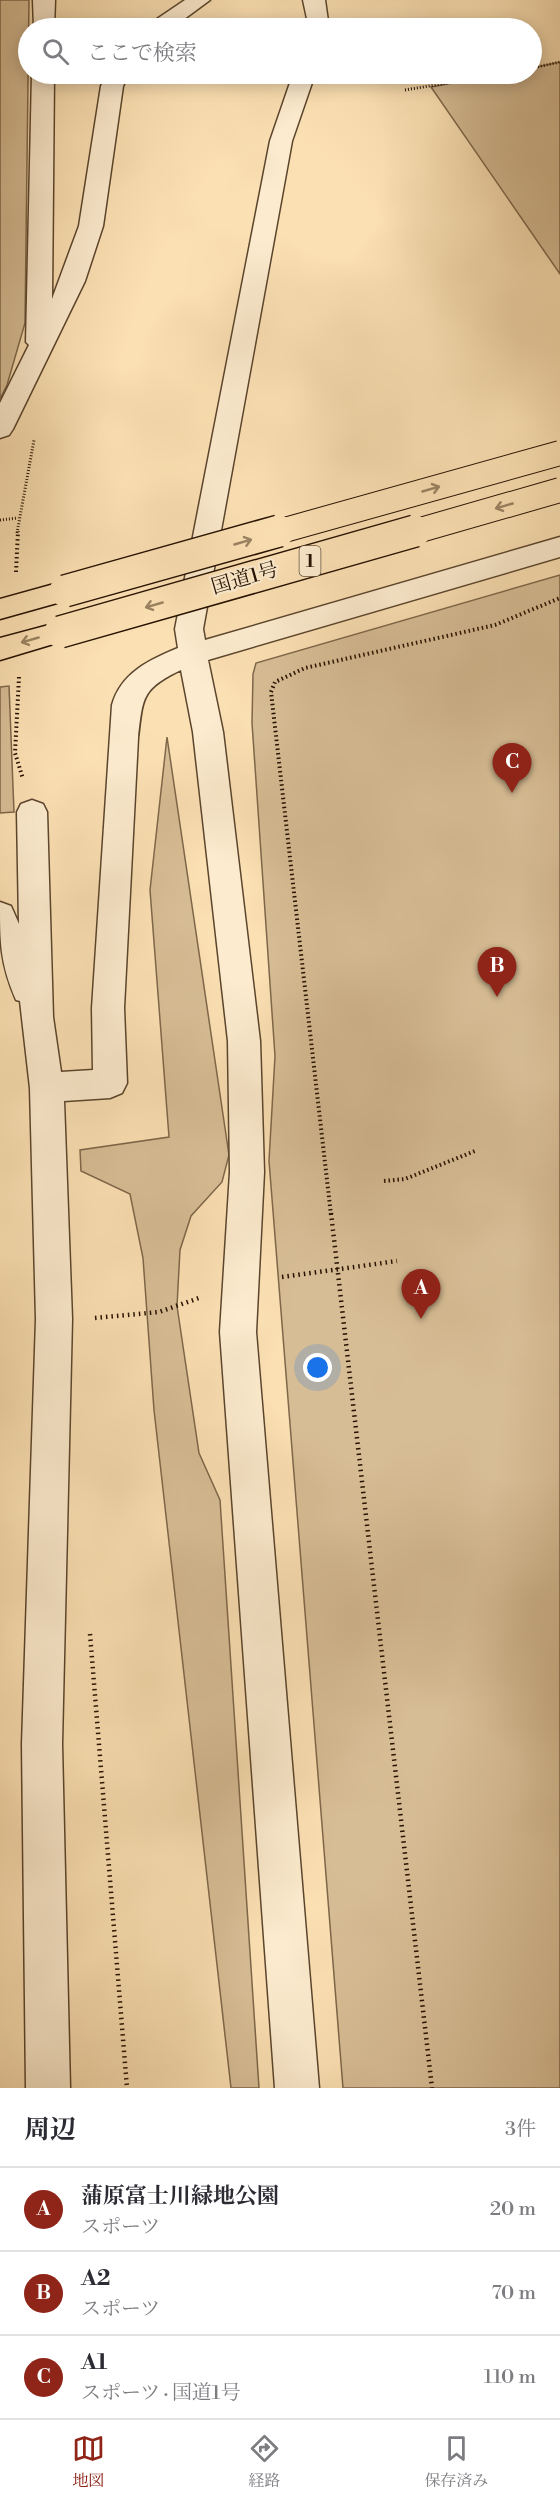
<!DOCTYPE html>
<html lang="ja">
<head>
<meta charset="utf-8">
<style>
	:root { --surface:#fff; --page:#f2f2f3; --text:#2b2b33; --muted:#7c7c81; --line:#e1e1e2; --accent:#8f2418 }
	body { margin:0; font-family:"Libre Bodoni","Noto Serif JP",serif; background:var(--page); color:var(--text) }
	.you { position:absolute; left:318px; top:1368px; width:21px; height:21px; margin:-15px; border:4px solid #fff; border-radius:50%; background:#1a73e8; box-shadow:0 0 0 9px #1a73e833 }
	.badge { display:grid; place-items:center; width:39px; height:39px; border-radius:50%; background:var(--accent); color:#fff; font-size:20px; font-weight:700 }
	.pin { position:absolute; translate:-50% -50px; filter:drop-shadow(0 2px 3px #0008) }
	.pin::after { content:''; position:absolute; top:32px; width:21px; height:18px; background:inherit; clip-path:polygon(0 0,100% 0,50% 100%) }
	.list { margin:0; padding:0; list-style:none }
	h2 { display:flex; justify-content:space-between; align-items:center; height:78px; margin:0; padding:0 24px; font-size:26px }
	h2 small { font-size:20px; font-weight:400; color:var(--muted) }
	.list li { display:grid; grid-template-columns:39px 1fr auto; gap:18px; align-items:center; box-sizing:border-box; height:84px; padding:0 24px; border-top:2px solid var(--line) }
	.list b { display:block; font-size:22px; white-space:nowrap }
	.list p { margin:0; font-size:20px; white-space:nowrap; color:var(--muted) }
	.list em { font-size:20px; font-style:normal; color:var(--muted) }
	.icon { flex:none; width:33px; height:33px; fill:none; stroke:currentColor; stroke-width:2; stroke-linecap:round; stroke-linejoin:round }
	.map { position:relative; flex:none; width:560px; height:2088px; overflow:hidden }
	.search { position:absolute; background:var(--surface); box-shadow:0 3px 15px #0003; left:18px; right:18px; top:18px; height:66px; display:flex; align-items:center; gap:15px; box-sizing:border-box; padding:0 21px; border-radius:33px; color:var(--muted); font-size:22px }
	.sheet { height:330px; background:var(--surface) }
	nav { display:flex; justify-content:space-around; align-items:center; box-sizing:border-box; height:84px; border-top:2px solid var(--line); background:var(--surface); font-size:16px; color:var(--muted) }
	nav a { display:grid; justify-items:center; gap:3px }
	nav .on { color:var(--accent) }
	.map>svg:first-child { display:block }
</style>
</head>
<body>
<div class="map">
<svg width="560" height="2088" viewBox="0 0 560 2088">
	<rect width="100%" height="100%" fill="#fbe0b3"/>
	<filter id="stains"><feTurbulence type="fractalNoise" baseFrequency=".00333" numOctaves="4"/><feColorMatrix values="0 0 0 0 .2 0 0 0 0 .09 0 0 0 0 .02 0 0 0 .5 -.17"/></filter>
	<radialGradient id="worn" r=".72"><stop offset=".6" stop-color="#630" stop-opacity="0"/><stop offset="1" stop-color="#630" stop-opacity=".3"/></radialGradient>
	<path fill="#d7bd95" stroke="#7e674a" stroke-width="1.5" d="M0,0h29l-4,323 -18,62 -7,14z
		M560,62v212l-129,-187 70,-13h31v-6z
		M560,575v1513h-217l-74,-927 6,-105 -23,-333 1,-49 3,-11z
		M9,686l5,126 -14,1v-126z
		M167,737l62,418 -7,27 -31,34 -11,34 -3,56 22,147 21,47 39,588h-28l-77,-678 -11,-152 -13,-64 -49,-23 -1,-21 89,-13 -19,-247z"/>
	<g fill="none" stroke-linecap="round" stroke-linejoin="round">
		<defs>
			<path id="minor" d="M33,0h22l-1,28h-20z
				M185,0h25l-38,28h-23l2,-5z
				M303,0h22l4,28h-20z
				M32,74h22l-2,225 27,-73 22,-140 6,-12h22l-6,12 -20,140 -18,55 -72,148 -4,6 -9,3v-35l29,-58 -3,-3z
				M293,74h22l-23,67 -89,488 2,11 355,-103v20l-352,103 15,72 37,309 4,131 -8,160 63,756h-44l-55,-756 10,-160 -2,-131 -35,-309 -12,-62c-40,19 -38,28 -43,68l-14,270 3,75 -5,10 -12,5 -46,3 8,218 -10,425 8,344h-44l-4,-344 14,-425 -6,-231 -10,-87 -4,-1c-16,-37 -16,-58 -16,-98l11,4 8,18 -2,-112 4,-8 11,-4 11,4 4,8 6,205 8,55 32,-2 -1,-62 20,-303c9,-32 37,-45 66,-57l-3,-19 95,-488z"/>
			<path id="highway" d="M65,581l10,3 4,7 -4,7 -75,21v-20z
				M60,622l10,3 4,7 -4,7 -70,21v-22z"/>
		</defs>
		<use href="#minor" stroke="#5b452d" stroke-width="3"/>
		<use href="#highway" stroke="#261100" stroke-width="3"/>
		<path stroke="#261100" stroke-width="3" stroke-dasharray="1 2" stroke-linecap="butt" d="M532,68l28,-6
			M405,90l96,-16
			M0,520l18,-2
			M17,533l17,-93"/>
		<path stroke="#261100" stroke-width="4" stroke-dasharray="1.5 3" stroke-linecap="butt" d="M16,572l2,-41
			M19,677l-4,76 8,26
			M384,1181l21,-2 70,-28
			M331,1215l-60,-523 4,-10 30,-14 190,-43 65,-27"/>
		<path stroke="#261100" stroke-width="4.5" stroke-dasharray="1.5 4" stroke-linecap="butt" d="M331,1213l101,875
			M282,1277l115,-16
			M95,1318l64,-6 40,-14
			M90,1634l37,454"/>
		<use href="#minor" fill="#fcebce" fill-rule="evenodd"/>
		<use href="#highway" fill="#fbe0b3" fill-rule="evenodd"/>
		<defs>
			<path id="highway-bridge-far1" d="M274,533l286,-80
				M410,533l150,-43"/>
			<path id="highway-bridge" d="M65,591l214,-60
				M60,632l355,-101"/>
		</defs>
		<use href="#highway-bridge-far1" stroke="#261100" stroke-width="26" stroke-linecap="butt"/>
		<use href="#highway-bridge" stroke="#261100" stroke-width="34" stroke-linecap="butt"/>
		<use href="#highway-bridge-far1" stroke="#fbe0b3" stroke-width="24"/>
		<use href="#highway-bridge" stroke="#fbe0b3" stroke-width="31"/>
	</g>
	<defs><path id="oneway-shaft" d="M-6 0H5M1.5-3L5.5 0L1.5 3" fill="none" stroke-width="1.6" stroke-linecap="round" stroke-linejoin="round" transform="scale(1.5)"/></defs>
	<g stroke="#9b8362">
		<use href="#oneway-shaft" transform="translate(431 489) rotate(-16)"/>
		<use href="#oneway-shaft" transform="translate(504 506) rotate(164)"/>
		<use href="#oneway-shaft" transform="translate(243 542) rotate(-16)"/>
		<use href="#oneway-shaft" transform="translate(154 605) rotate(164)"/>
		<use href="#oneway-shaft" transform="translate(30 640) rotate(164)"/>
	</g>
	<g text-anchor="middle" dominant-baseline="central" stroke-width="4.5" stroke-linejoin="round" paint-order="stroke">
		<rect fill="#fcebce" stroke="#66523e" stroke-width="1.5" x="299.5" y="546" width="21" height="30" rx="4.5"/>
		<g font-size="18" font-weight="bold" fill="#261100">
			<text x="310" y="561">1</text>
		</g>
		<g font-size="20" fill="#261100" stroke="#fcebce">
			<text transform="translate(245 579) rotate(-16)">国道1号</text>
		</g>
	</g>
	<rect width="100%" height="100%" filter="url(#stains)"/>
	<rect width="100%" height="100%" fill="url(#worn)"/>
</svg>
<div class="you"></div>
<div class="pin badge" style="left:421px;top:1319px">A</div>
<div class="pin badge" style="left:497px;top:997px">B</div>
<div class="pin badge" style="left:512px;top:793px">C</div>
<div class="search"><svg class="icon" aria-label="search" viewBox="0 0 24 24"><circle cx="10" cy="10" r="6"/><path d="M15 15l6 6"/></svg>ここで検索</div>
</div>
<section class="sheet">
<h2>周辺<small>3件</small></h2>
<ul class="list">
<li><span class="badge">A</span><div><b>蒲原富士川緑地公園</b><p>スポーツ</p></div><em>20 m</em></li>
<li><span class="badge">B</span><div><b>A2</b><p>スポーツ</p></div><em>70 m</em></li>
<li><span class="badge">C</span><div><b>A1</b><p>スポーツ · 国道1号</p></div><em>110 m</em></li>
</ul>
</section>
<nav>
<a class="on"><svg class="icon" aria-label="map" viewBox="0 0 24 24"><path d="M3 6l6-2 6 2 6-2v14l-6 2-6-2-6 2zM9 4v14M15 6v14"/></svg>地図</a>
<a><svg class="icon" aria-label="directions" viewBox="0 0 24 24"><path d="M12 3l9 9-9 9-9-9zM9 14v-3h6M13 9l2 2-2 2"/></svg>経路</a>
<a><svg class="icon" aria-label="saved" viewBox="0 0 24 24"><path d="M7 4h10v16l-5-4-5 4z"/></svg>保存済み</a>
</nav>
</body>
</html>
